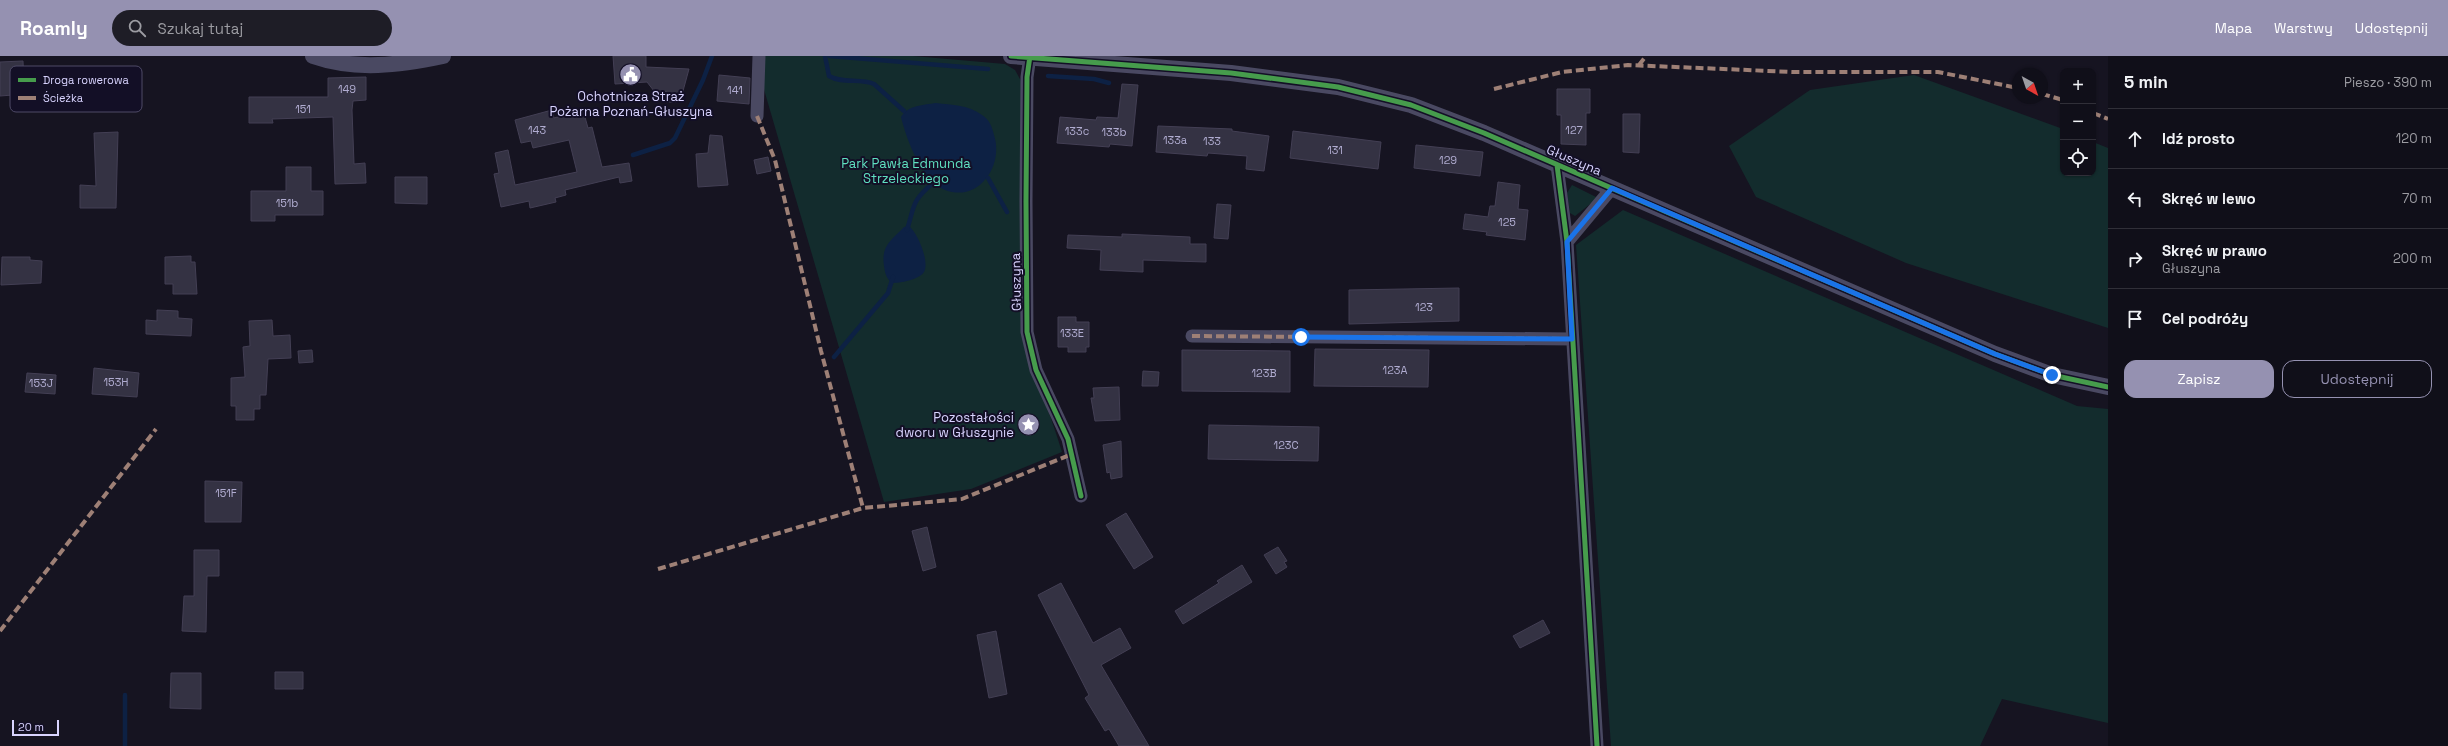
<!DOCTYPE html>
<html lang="pl">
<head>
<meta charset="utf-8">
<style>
	:root { --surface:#100f19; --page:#1e1d26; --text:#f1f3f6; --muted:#9c9ca2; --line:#302f38; --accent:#9591b1 }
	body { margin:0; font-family:"Space Grotesk",sans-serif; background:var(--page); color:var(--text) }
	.controls { position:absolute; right:12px; top:12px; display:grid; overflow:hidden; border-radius:8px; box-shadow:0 1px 3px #0004 }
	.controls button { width:36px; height:36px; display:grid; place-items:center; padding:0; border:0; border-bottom:1px solid var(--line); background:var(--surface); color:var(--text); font:20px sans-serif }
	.compass { position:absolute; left:2012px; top:12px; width:36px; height:36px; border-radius:50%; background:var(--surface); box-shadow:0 1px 3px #0004; rotate:140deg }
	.scale { position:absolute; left:12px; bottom:10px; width:47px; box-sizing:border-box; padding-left:4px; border:2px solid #d9d4ff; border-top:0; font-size:11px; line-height:14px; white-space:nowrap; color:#d9d4ff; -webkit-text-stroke:3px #130f26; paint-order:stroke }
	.stop { position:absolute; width:12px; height:12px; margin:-9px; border:3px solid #1a73e8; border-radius:50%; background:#fff }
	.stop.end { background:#1a73e8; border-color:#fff; box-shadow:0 1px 4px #0008 }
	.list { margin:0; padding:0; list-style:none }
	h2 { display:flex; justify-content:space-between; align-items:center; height:52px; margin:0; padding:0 16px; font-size:17px }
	h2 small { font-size:13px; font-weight:400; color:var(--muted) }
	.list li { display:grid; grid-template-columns:26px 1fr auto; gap:12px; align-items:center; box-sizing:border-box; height:60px; padding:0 16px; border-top:1px solid var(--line) }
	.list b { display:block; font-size:15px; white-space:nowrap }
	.list p { margin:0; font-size:13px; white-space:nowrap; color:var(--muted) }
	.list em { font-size:13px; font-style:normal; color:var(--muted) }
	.actions { display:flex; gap:8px; padding:12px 16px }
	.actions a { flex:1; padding:9px 0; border:1px solid var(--accent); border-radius:12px; text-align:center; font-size:14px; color:var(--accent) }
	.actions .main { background:var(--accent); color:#fff }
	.icon { flex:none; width:22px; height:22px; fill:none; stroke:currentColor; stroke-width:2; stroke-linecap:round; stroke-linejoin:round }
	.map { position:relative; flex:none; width:2108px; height:690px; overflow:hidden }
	header { display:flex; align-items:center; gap:24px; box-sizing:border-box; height:56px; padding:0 20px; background:var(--accent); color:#fff }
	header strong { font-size:19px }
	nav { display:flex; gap:22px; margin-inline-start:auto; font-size:14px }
	.search { width:280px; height:36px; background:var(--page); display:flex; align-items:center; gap:10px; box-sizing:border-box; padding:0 14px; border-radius:22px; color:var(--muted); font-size:15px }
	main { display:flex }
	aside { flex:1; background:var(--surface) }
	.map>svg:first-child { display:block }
</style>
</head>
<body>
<header>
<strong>Roamly</strong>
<div class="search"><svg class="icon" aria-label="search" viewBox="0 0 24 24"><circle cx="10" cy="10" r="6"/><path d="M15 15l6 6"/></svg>Szukaj tutaj</div>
<nav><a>Mapa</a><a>Warstwy</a><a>Udostępnij</a></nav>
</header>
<main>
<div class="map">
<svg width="2108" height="690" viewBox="0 0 2108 690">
	<rect width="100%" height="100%" fill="#161421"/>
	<path fill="#132c2d" d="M761,0h152l92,8 10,6 6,11 1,251c4,31 13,46 24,73 6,16 11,31 16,47l-91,37 -87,13 -121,-416z
		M1914,19l149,54v44h30v-31l15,6v180l-202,-65 -150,-66 -27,-51 81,-56z
		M1572,129l24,12 -2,4 -19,15 -5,-3 -3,-20z
		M1623,154l454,196 31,3v314l-106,-24 -22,47h-369l-35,-501z"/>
	<path fill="#0d2144" d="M936,47c16,2 33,2 46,12 8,5 10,12 12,20 10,30 -15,68 -49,55 -24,-11 -38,-49 -44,-73 7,-12 23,-12 35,-14z
		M909,170c8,6 21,35 15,46 -5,8 -24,11 -32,11 -6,-5 -7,-10 -8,-17 -3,-21 7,-25 20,-39z"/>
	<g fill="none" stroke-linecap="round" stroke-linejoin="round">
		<path stroke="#0d2144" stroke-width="4.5" d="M825,0l4,20c13,8 31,2 45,8l30,27
			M830,0l158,13
			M1048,20l46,3 15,4
			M633,99l37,-12 5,-5 28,-58 9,-24
			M988,122l19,34
			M907,174c8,-26 4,-28 27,-48
			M834,301l54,-64 5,-16
			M125,690v-51"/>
	</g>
	<path fill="#343243" stroke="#433f54" d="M613,0h33v11l43,2 -9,33h-14l1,-10 -13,-1 -7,-9 -32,2z
		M23,5l1,25 -12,1 1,8 -13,1v-34z
		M719,19l31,3 -1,26 -32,-3z
		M366,21v23l-13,1 -1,9 2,54 11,-1 1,20 -31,1 -2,-67 -61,2 1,4h-24v-26h79v-19z
		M1122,28l16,1 -6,61 -22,-2 -1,3 -52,-4 3,-26 36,3 1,-3 21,1z
		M1557,33h33v24h-4v32l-25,-1v-29h-4z
		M552,54l2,8 29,-8 5,18 4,-1 10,40 27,-4 3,18 -12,2 -1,-6 -54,13 1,5 -11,3 1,4 -26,6 -1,-7 -28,6 -7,-33 5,-1 -4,-20 13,-3 7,35 62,-13 -8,-32 -36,8 -2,-7 -10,2 -6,-23z
		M1623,58h17l-1,39 -16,-1z
		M1158,70l74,3v2l37,5 -5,35 -18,-2 1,-13 -39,-3 -1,3 -51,-4z
		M1293,75l88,11 -3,27 -88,-11z
		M118,76l-2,76h-36v-23l16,1 -2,-53z
		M710,79l12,1 6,49 -30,2 -2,-33 12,-1z
		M1416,89l67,7 -3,24 -66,-8z
		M768,101l3,14 -14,3 -3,-14z
		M286,111h25v24h12v24h-48v6h-24v-30h35z
		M395,121h32v27l-32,-1z
		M1498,126l22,3 -2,24 10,1 -3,30 -39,-5 1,-3 -24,-3 2,-15 23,3 2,-11h5z
		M1217,148l14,1 -3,34 -14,-1z
		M1122,178l68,3v7h16v18l-63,-2v12l-43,-2 1,-20 -34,-2 1,-13 54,2z
		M191,200v6h4l2,32h-24v-10h-8v-27z
		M2,201h28v3l12,1 -1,22 -40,2z
		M1459,232v33l-110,3v-34z
		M157,254l21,1v7l14,1 -1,17 -45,-2v-14l11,1z
		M1058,261h18v5h13v25h-3v5h-18v-5h-10z
		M272,264l1,16 17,-1 1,23 -23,1 -2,36h-6v14h-6v11h-18v-14h-5v-28l14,-1 -2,-30 7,-1 -1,-25z
		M1315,293l114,1 -1,37 -114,-1z
		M312,294l1,12 -14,1 -1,-12z
		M1182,294l108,1v41l-108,-1z
		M94,312l45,5 -2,24 -45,-3z
		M1143,315l16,1 -1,14h-16z
		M27,317l29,2 -1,19 -30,-2z
		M1119,331l1,33 -25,1 -4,-23h3l-1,-10z
		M1209,369l110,2 -1,34 -110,-2z
		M1121,385l1,36 -11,2 -1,-7 -3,1 -4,-28z
		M205,425l37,1 -1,40h-36z
		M1126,457l27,44 -19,12 -28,-44z
		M927,471l9,40 -13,4 -11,-40z
		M1278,491l9,14 -3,1 3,5 -11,7 -12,-19z
		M194,494h25v26h-12l-1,56 -24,-1 2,-35h10z
		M1242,509l10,17 -69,42 -8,-13 44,-28 -2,-2z
		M1061,527l32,60 27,-15 11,20 -30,17 48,81h-30l-10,-17 -4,2 -20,-33 4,-3 -51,-100z
		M1543,564l7,13 -30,15 -7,-12z
		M996,575l11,63 -18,4 -12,-63z
		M275,616h28v17h-28z
		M171,617h30v36l-31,-1z"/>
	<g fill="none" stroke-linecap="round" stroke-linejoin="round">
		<path stroke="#4a4962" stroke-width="13" d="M1030,0l-3,21 -1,124 1,131 9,38 32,69 13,57
			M757,60l2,-60
			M1557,109l10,77 30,504
			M1567,186l45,-54
			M1192,280l380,3"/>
		<path stroke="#4a4962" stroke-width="16" d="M313,0c43,15 87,9 130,0
			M1011,0l220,17 107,14 73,18 73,28 511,221 57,21 56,12"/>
		<path stroke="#9e8076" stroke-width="4" stroke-dasharray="8 4" stroke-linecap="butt" d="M1639,9l7,-9
			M1494,33l68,-17 66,-7 166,7h144l80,16
			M2042,38l21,6
			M2093,57l15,6
			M757,60l18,44 46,191 42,157
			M1192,280l380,3
			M658,513l205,-61 99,-9 110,-45
			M0,575l156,-202"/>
		<defs>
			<path id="cycleway" d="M1011,0l220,17 107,14 73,18 73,28 511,221 57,21 56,12
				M1030,0l-3,21 -1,124 1,131 9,38 32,69 13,57
				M1557,109l10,77 30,504"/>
		</defs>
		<use href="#cycleway" stroke="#130f26" stroke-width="8"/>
		<use href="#cycleway" stroke="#469c4c" stroke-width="5"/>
	</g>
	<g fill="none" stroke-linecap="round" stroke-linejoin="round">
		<path stroke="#1a73e8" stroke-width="5" d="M1301,281l271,2 -5,-97 45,-54 383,166 57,21"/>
	</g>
	<defs>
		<symbol id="civic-disc" viewBox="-11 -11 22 22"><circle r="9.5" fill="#9591b1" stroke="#130f26"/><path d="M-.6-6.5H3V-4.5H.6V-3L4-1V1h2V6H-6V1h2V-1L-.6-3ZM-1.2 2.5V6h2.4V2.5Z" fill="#fff"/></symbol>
		<symbol id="sight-disc" viewBox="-11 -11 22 22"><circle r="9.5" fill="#9591b1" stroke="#130f26"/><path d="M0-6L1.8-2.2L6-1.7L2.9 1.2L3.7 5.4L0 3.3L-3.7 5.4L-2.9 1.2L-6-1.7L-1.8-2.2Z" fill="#fff"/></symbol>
	</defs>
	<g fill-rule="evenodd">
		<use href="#civic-disc" x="618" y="6" width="25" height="25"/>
		<use href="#sight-disc" x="1016" y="356" width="25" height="25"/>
	</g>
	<g text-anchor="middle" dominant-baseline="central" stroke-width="4" stroke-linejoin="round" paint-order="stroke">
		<g font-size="11" fill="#b0acd0">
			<text x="347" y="33">149</text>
			<text x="735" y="34">141</text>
			<text x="303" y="53">151</text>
			<text x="537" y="74">143</text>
			<text x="1574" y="74">127</text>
			<text x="1077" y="75">133c</text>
			<text x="1114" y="76">133b</text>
			<text x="1175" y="84">133a</text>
			<text x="1212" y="85">133</text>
			<text x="1335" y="94">131</text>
			<text x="1448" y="104">129</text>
			<text x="287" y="147">151b</text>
			<text x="1507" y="166">125</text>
			<text x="1424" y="251">123</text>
			<text x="1072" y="277">133E</text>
			<text x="1395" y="314">123A</text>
			<text x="1264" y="317">123B</text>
			<text x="116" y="326">153H</text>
			<text x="41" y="327">153J</text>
			<text x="1286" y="389">123C</text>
			<text x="226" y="437">151F</text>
		</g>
		<g font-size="13" fill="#d9d4ff" stroke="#130f26">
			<text x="631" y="40">Ochotnicza Straż<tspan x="631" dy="15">Pożarna Poznań-Głuszyna</tspan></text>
			<text x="1014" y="361" text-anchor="end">Pozostałości<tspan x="1014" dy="15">dworu w Głuszynie</tspan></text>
		</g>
		<g font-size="13" fill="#d9d4ff" stroke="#130f26">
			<text transform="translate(1574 104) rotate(23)">Głuszyna</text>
			<text transform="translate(1016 226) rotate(-91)">Głuszyna</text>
		</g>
		<g font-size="13" fill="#5fe0c0" stroke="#130f26">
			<text x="906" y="107">Park Pawła Edmunda<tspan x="906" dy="15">Strzeleckiego</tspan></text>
		</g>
	</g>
	<rect x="10" y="10" width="132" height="46" rx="6" fill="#130f26" stroke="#4e4a67" stroke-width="1"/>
	<rect x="18" y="22" width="18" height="4" fill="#469c4c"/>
	<rect x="18" y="40" width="18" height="4" fill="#9e8076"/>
	<g font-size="11" fill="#d9d4ff">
		<text x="43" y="28">Droga rowerowa</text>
		<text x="43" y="46">Ścieżka</text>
	</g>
</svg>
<div class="controls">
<button>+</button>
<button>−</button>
<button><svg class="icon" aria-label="locate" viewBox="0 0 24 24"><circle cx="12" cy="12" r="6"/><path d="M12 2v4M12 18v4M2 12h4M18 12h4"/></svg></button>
</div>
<svg class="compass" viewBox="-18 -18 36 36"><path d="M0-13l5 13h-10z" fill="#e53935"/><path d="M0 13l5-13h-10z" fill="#9c9ca2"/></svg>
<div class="scale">20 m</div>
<div class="stop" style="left:1301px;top:281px"></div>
<div class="stop end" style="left:2052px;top:319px"></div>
</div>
<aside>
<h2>5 min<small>Pieszo · 390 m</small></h2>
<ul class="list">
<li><svg class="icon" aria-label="ahead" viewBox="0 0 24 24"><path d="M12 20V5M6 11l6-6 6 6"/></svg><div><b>Idź prosto</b></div><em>120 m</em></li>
<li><svg class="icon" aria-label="left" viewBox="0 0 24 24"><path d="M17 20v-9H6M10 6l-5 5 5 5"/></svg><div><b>Skręć w lewo</b></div><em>70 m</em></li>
<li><svg class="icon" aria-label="right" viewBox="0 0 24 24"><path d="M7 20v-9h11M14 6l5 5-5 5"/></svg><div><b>Skręć w prawo</b><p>Głuszyna</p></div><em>200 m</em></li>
<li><svg class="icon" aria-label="arrive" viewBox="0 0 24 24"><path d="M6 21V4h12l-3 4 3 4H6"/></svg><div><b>Cel podróży</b></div></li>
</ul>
<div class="actions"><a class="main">Zapisz</a><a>Udostępnij</a></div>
</aside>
</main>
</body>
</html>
